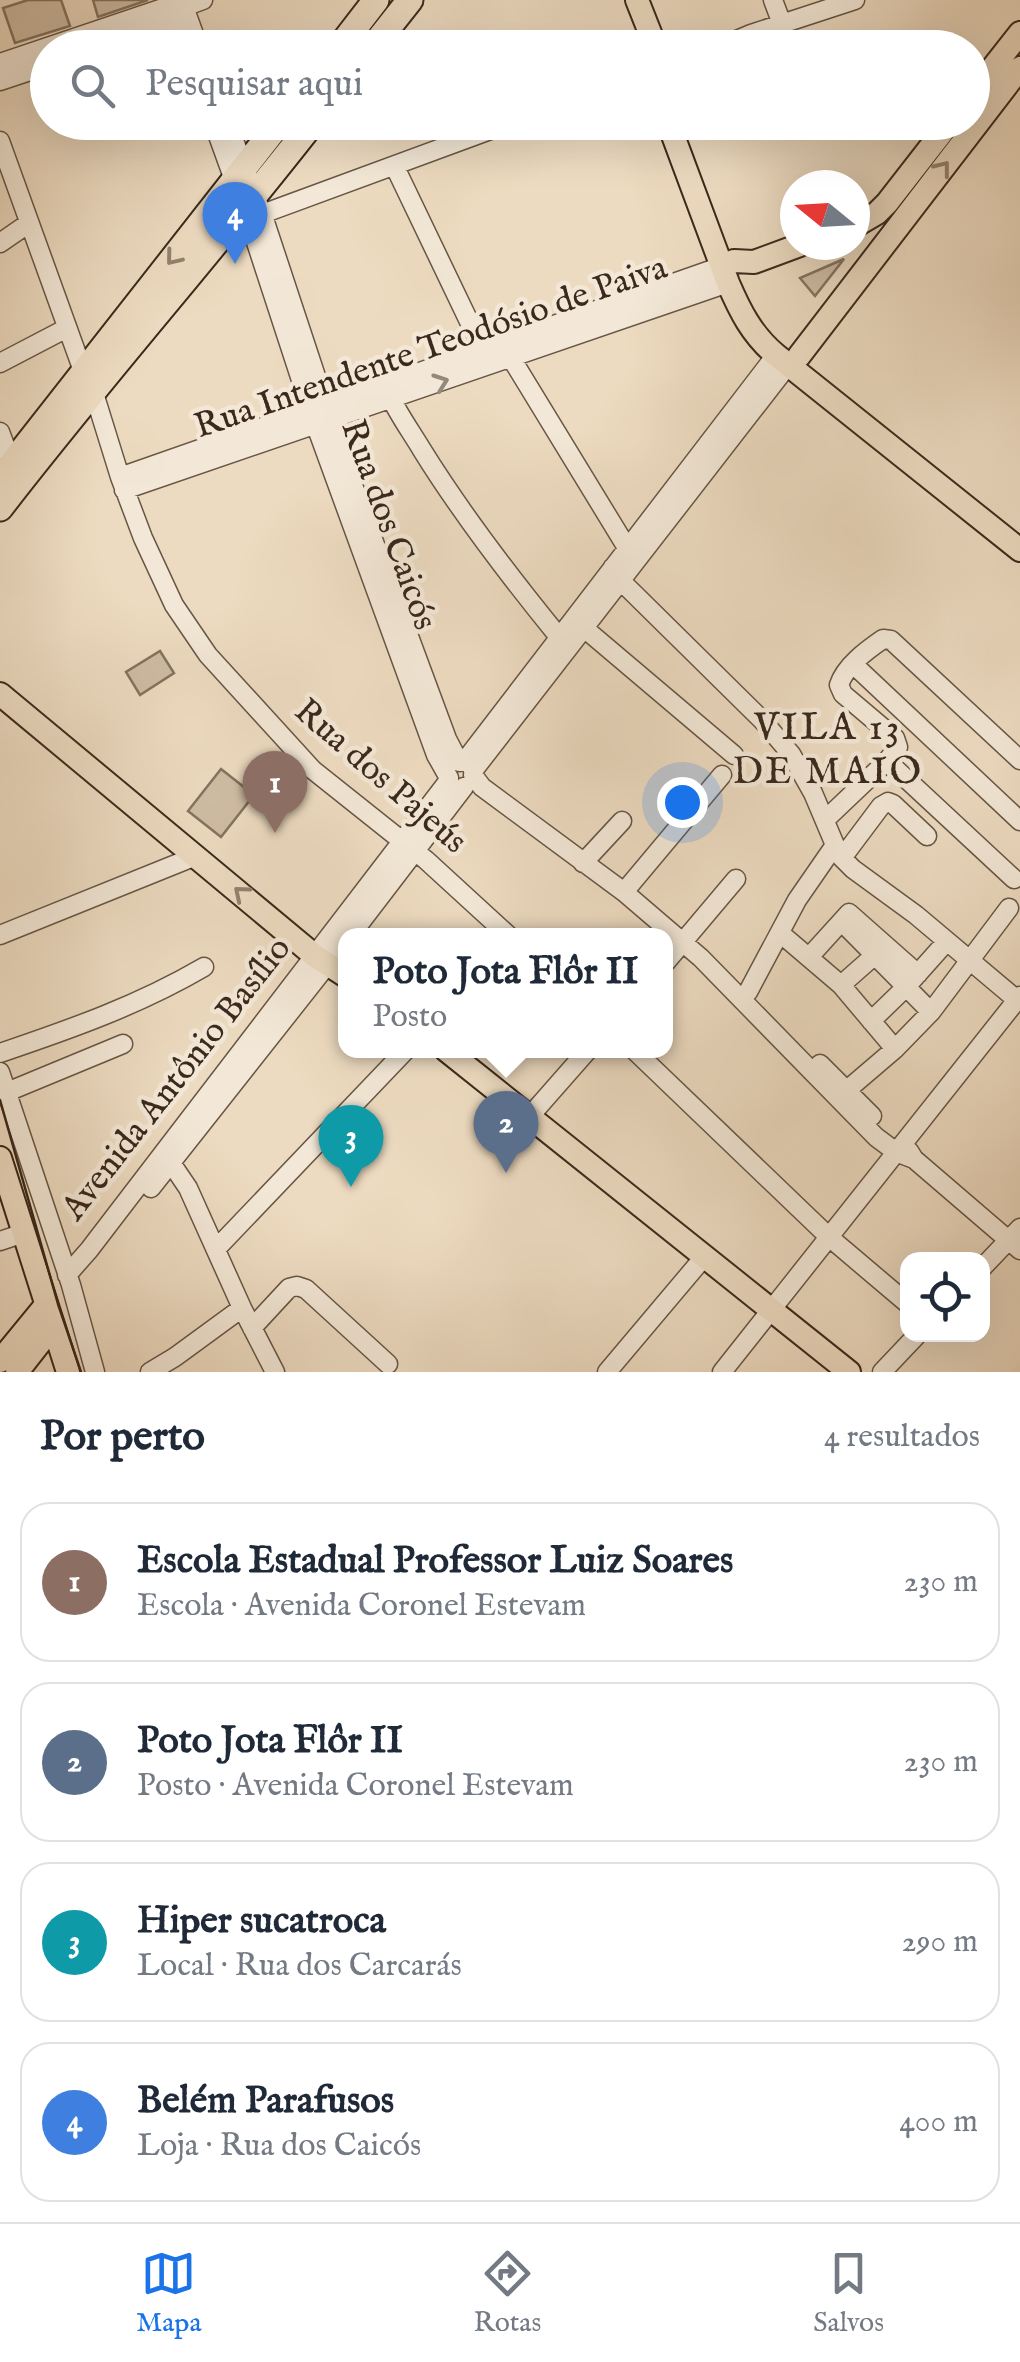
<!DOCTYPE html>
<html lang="pt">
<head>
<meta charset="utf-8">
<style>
	:root { --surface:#fff; --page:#f2f2f3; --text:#1f2937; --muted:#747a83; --line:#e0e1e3; --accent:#1a73e8 }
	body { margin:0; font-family:"IM FELL English",serif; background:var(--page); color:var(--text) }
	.controls { position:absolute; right:30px; bottom:30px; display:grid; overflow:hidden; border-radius:20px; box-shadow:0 10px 40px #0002 }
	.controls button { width:90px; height:90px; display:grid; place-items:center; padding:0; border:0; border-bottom:2px solid var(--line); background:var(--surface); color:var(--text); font:50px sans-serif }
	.compass { position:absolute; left:780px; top:170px; width:90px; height:90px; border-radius:50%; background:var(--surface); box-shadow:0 10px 40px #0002; rotate:288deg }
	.you { position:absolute; left:682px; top:802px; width:35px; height:35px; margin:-25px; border:8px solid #fff; border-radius:50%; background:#1a73e8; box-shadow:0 0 0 15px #1a73e833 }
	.badge { display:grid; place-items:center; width:65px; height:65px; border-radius:50%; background:var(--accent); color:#fff; font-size:32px; font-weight:700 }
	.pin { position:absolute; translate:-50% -82px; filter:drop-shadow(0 2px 5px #0008) }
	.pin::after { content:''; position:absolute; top:52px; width:35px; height:30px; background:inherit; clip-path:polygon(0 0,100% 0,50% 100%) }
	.popup { position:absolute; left:338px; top:928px; width:335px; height:130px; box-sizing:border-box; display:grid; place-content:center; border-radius:20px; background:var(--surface); filter:drop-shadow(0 2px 8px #0005); font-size:32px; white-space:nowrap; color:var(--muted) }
	.popup b { font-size:38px; color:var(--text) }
	.popup::after { content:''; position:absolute; left:50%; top:100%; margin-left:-20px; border:20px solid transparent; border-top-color:var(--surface) }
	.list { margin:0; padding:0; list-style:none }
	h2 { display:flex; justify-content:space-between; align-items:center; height:130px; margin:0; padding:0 40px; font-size:42px }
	h2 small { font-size:32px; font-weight:400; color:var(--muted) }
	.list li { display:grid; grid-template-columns:65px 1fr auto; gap:30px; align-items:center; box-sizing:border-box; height:160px; margin:0 20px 20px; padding:0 20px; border:2px solid var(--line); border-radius:30px }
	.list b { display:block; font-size:38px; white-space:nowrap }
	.list p { margin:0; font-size:32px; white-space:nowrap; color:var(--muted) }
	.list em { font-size:32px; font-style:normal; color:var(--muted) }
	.icon { flex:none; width:55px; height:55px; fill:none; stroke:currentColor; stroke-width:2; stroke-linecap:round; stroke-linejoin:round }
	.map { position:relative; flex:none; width:1020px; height:1372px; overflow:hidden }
	.search { position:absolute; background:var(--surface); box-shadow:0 10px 40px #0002; left:30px; right:30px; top:30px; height:110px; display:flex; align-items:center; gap:25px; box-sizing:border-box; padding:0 35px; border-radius:55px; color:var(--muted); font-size:38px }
	.sheet { height:850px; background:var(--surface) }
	nav { display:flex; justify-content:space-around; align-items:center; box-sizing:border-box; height:140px; border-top:2px solid var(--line); background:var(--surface); font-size:28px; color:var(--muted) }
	nav a { display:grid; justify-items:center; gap:5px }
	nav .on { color:var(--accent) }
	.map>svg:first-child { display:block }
</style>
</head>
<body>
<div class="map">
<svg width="1020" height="1372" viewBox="0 0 1020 1372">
	<rect width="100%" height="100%" fill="#eddbc1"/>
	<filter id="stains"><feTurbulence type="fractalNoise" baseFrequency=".002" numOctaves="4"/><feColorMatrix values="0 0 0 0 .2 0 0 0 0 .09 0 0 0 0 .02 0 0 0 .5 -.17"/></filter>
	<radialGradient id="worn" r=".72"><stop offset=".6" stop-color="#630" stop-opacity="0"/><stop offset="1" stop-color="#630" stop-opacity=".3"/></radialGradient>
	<path fill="#cfbda5" stroke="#847360" stroke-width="2.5" d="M28,0h33l9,26 -55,17 -12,-35z
		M93,0h55l-50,17z
		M844,259l-29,37 -15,-18z
		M160,651l14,22 -34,22 -14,-23z
		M221,769l33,26 -33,42 -33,-26z"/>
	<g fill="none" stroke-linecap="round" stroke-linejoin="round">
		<defs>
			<path id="minor" d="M773,0l9,24
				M182,1l17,47
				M170,10l14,38
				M98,48l76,-27 10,-14
				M718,48l33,-14 104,-34
				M0,63l169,-57 15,1 19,-7
				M0,81l48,-16
				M213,122l38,105 65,199 120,329 13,23
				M227,122l38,100 79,239 103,278 12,23
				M0,141l83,230
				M395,167l93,194
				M254,217l258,-95
				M0,243l29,-20
				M505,348l127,208
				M0,363l67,-35
				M93,390l27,87 23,61 31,67 34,50 105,115 113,90 83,76
				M387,390c9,21 23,40 35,60 41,66 88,127 137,187
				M0,432l12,32
				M120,477l602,-211
				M124,490l604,-207
				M613,567l8,14 141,139 29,34 22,39 22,52 7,13 11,11 63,46 101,85
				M584,628l150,127
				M853,664l167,157
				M887,761l127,118
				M464,762l312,-407
				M473,771l315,-406
				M473,775l9,12 142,105 77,66 175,179 20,15 18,7
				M826,819l61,-58 11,-14 -3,-9 -52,-44 -4,-9c6,-19 28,-35 44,-46l8,1 129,120
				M842,858l39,-52 7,-4 5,2 34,32
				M583,863l39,-42
				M624,892l98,-117
				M842,922l89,90
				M780,933l61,52 54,64
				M0,935l196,-79
				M350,936l114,-149
				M810,956l39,-43 69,61
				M666,962l70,-83
				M841,985l34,-30
				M748,992l49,-92 38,-55
				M871,1021l35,-34 41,-46
				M634,1050l195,187 79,67
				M0,1053c71,-24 139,-48 204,-86
				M820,1064l52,52
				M0,1072l71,213 24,87
				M7,1092l116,-48
				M840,1096l55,-47 36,-37 78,-104
				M530,1116l58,-66
				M909,1151l5,8 106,91
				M165,1154l23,34 54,120 33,64
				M151,1188l195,-247
				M0,1241l24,-8
				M216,1249l190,-199
				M982,1268l38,-40
				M67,1275l22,-25 360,-470
				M252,1328l37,-40 8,-2 9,3 82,75
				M150,1372l25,-15 67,-49
				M607,1372l97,-115
				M722,1372l298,-376
				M882,1372l36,-38"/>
			<path id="major" d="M637,0l19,48
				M972,94l48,-61
				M668,122l60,161c12,28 24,52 48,72l244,195
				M855,226l22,-13 10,-10 63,-81
				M722,266l12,-5 20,1 46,-17
				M799,356l221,-288
				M0,694l315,262 31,20
				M446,1050l403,322
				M0,1158l68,214
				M0,1361l46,-56
				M17,1372l36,-46"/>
			<path id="highway" d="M339,48l37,-48
				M372,48l38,-48
				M0,479l280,-357
				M0,508c101,-131 211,-255 313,-386"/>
		</defs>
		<use href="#minor" stroke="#675645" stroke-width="21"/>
		<use href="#major" stroke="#3a291c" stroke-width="26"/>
		<use href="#highway" stroke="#3a291c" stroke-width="29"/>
		<use href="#minor" stroke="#f3e8d7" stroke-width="18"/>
		<use href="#major" stroke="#eddbc1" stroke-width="22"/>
		<use href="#highway" stroke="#eddbc1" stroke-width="25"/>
		<path stroke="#3a291c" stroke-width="2.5" d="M0,1100l58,204 23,68"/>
	</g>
	<defs><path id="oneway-chevron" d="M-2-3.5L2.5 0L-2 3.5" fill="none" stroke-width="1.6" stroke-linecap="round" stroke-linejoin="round" transform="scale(2.5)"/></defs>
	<g stroke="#94826e">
		<use href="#oneway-chevron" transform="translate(943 168) rotate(-52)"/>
		<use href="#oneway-chevron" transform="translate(173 258) rotate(129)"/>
		<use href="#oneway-chevron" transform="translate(241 893) rotate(-140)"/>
	</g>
	<use stroke="#96887a" href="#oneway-chevron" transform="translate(441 382) rotate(-20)"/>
	<g text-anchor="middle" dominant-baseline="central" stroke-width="9" stroke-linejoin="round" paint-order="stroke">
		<g font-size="35" fill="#3a291c" stroke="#f3e8d7">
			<text transform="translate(431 348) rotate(-19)">Rua Intendente Teodósio de Paiva</text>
			<text transform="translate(388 525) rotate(70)">Rua dos Caicós</text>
			<text transform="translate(380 777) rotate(41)">Rua dos Pajeús</text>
			<text transform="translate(177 1079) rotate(-52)">Avenida Antônio Basílio</text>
		</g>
		<g font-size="38" letter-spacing="2.5" fill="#3a291c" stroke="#f3e8d7">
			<text x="828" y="729">VILA 13<tspan x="828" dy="44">DE MAIO</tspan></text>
		</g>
	</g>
	<rect width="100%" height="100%" filter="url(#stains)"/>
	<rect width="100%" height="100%" fill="url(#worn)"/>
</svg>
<div class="controls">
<button><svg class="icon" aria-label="locate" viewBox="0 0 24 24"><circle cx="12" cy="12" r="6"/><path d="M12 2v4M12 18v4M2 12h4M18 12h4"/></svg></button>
</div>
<svg class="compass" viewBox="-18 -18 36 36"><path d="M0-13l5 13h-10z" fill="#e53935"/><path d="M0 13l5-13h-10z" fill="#747a83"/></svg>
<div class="you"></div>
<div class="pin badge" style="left:275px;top:833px;background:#8d6e63">1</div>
<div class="pin badge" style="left:506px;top:1173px;background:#5c6f8a">2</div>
<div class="popup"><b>Poto Jota Flôr II</b>Posto</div>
<div class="pin badge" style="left:351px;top:1187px;background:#0f9aa8">3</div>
<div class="pin badge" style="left:235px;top:264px;background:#3f7fe0">4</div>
<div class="search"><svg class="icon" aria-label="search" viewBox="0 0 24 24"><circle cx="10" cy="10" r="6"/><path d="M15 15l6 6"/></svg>Pesquisar aqui</div>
</div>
<section class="sheet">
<h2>Por perto<small>4 resultados</small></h2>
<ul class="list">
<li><span class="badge" style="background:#8d6e63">1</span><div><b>Escola Estadual Professor Luiz Soares</b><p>Escola · Avenida Coronel Estevam</p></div><em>230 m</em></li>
<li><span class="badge" style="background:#5c6f8a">2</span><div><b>Poto Jota Flôr II</b><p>Posto · Avenida Coronel Estevam</p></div><em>230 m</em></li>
<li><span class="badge" style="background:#0f9aa8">3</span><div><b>Hiper sucatroca</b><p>Local · Rua dos Carcarás</p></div><em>290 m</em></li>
<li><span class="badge" style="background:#3f7fe0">4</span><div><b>Belém Parafusos</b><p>Loja · Rua dos Caicós</p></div><em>400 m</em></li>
</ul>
</section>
<nav>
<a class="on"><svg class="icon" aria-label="map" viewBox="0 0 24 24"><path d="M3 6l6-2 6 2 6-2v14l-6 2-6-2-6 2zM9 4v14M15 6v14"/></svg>Mapa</a>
<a><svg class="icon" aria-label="directions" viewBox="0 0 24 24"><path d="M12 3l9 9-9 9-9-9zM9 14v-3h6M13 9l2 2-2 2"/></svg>Rotas</a>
<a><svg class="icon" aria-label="saved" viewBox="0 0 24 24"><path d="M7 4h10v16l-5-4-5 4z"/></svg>Salvos</a>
</nav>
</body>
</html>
